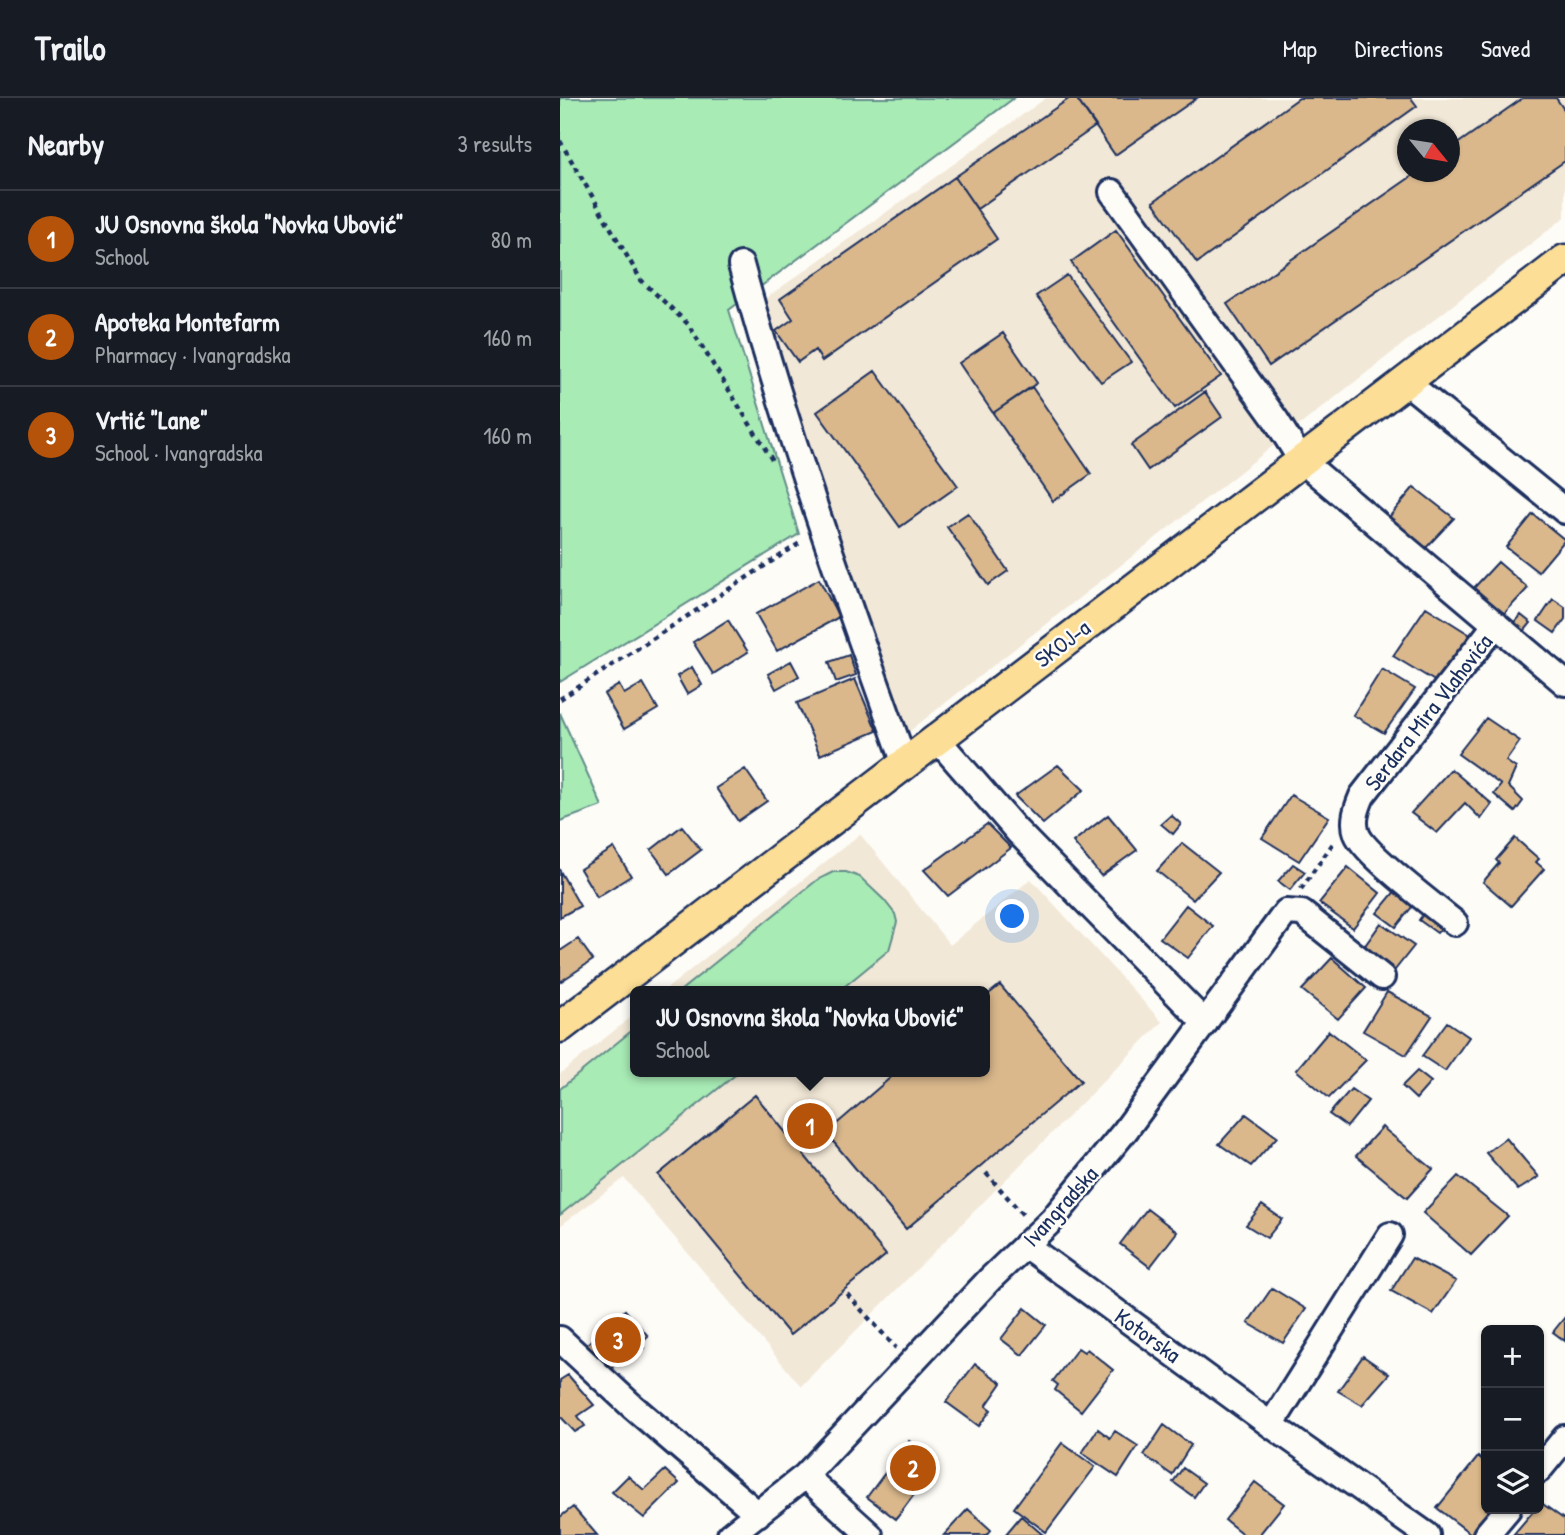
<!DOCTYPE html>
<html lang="en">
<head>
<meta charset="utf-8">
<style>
	:root { --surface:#171b24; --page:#20242c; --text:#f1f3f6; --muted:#9ea1a6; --line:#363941; --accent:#b45309 }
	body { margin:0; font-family:"Patrick Hand",sans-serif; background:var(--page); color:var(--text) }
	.controls { position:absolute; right:21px; bottom:21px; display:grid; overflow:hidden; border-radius:10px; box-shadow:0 2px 5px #0004 }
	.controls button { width:63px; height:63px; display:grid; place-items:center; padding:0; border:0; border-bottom:2px solid var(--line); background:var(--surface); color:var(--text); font:35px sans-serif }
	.compass { position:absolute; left:837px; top:21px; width:63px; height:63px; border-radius:50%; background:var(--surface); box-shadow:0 2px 5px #0004; rotate:120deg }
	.you { position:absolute; left:453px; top:819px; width:24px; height:24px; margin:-18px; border:5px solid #fff; border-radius:50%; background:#1a73e8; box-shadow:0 0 0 10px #1a73e833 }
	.badge { display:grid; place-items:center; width:46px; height:46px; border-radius:50%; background:var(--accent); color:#fff; font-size:23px; font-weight:700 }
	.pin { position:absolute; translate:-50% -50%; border:4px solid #fff; box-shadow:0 2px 7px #0006 }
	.popup { position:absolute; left:70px; top:888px; width:360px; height:91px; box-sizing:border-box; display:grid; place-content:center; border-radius:10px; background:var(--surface); filter:drop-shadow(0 2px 5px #0005); font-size:23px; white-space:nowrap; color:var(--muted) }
	.popup b { font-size:26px; color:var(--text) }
	.popup::after { content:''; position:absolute; left:50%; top:100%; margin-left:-14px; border:14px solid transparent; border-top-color:var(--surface) }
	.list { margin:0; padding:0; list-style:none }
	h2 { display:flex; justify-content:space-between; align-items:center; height:91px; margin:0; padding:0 28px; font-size:30px }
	h2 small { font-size:23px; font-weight:400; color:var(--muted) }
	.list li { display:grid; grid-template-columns:46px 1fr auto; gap:21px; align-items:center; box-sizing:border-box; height:98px; padding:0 28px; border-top:2px solid var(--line) }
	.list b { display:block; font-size:26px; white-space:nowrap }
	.list p { margin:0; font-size:23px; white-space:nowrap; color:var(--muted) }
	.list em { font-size:23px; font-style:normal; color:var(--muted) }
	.icon { flex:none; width:38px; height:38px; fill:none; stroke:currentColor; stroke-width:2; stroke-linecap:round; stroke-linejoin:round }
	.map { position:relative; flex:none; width:1005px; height:1437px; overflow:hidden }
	header { display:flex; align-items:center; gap:42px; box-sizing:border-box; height:98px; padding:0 35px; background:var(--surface); border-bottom:2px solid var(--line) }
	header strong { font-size:33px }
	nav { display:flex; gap:38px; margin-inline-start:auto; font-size:24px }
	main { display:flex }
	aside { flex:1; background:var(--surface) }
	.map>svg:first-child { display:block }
</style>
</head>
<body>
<header>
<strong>Trailo</strong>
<nav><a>Map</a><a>Directions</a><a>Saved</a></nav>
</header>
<main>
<aside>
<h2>Nearby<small>3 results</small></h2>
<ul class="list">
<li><span class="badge">1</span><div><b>JU Osnovna škola &quot;Novka Ubović&quot;</b><p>School</p></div><em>80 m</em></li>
<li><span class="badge">2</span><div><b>Apoteka Montefarm</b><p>Pharmacy · Ivangradska</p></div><em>160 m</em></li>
<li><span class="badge">3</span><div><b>Vrtić &quot;Lane&quot;</b><p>School · Ivangradska</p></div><em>160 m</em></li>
</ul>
</aside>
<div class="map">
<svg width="1005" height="1437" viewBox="0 0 1005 1437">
	<rect width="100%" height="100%" fill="#fdfcf7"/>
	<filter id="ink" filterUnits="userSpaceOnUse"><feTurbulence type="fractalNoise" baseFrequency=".0143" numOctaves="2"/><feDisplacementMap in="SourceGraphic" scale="14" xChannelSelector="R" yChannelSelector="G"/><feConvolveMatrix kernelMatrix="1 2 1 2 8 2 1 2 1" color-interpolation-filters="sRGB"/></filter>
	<g filter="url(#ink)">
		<path fill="#f2e8d7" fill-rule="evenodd" d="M486,0h519v119l-663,520 -158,-423zM848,32h42v42h-42z
			M300,736l90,111 81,-66 131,143 -361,364 -177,-208 -64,48v-152l75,-60v58h350v-81h-321z"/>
		<path fill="#a8ebb5" stroke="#628d8a" stroke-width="2" d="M0,0h454l-285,212 70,224 -239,148z
			M0,615l42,93 -42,15z
			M273,774h13l14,5 24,23 11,14 2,8 -8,28 -50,41h-159l137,-111z
			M75,930v44h104l-179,143v-126z"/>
		<path fill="#dab88c" stroke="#1b2f5e" stroke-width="2" d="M510,0h6l20,28 -119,83 -22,-32z
			M516,0h121l-82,57z
			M739,0h112l6,8 -220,157 -44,-61z
			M963,0h33l9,13v50l-296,205 -42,-62 191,-132h32v-23z
			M395,79l42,62 -175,122 -7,-11 -17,12 -22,-31 17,-12 -13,-20z
			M556,132l105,146 -46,32 -104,-146z
			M507,177l64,87 -30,20 -65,-86z
			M443,235l34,50 -44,30 -34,-50z
			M315,273l83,115 -58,41 -83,-115z
			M472,289l59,87 -38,27 -60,-88z
			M645,294l17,25 -74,53 -17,-25z
			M854,389l40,31 -30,32 -39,-28z
			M408,415l40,58 -20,14 -41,-58z
			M973,416l32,26 -27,32 -32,-25z
			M938,464l30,26 -26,28 -31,-25z
			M259,481l20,38 -62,34 -21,-37z
			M993,501l12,8v12l-10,14 -17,-12z
			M866,509l46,29 -34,47 -45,-27z
			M961,517l10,8 -10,12 -10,-8z
			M168,522l20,32 -35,22 -20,-32z
			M289,557l7,20 -20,7 -7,-20z
			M231,563l8,15 -23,13 -8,-15z
			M132,569l10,18 -15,9 -10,-18z
			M822,571l33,20 -31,44 -31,-18z
			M295,581l22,52 -57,24 -23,-52z
			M83,585l15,26 -34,20 -20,-35 15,-9 5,9z
			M926,620l34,23 -14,20 10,7 -8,18 15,15 -8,11 -21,-18 7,-9 -43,-31z
			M498,667l26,25 -41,34 -28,-28z
			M185,671l22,32 -29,20 -22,-33z
			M891,671l41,35 -11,15 -16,-16 -28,30 -26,-20z
			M731,697l38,22 -30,44 -37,-23z
			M548,717l29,35 -36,26 -28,-34z
			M611,717l10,9 -8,10 -12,-10z
			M427,726l24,24 -63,48 -24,-26z
			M122,728l19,24 -32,24 -18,-24z
			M955,740l24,21 -3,3 8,7 -33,37 -28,-24 16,-19 -3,-3z
			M622,745l37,29 -26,28 -36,-29z
			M54,750l17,28 -34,21 -17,-28z
			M733,766l12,8 -15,18 -12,-9z
			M788,769l32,26 -27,35 -34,-25z
			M0,773l20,35 -20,11z
			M836,792l19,13 -19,24 -19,-14z
			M626,807l27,21 -25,32 -28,-20z
			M867,811l19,14 -9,10 -18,-13z
			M821,825l33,23 -23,29 -32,-21z
			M18,841l15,21 -33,22v-31z
			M772,860l34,30 -28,31 -36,-29z
			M440,887l81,96 -175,148 -80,-96 71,-61h88v-75z
			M827,894l45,24 -26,39 -43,-24z
			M887,924l22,15 -24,34 -23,-15z
			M769,933l37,29 -37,38 -33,-28z
			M857,973l14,11 -15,17 -14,-13z
			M791,991l17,12 -21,26 -18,-13z
			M195,997l131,160 -96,80 -132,-160z
			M686,1016l31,23 -26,29 -32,-22z
			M822,1029l51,42 -26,29 -51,-42z
			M946,1040l33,39 -21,13 -32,-37z
			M898,1078l50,40 -37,39 -48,-42z
			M702,1107l20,14 -15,19 -21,-13z
			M587,1111l30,23 -27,35 -30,-23z
			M852,1160l44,23 -23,33 -42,-23z
			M712,1190l34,21 -23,34 -35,-20z
			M465,1210l21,17 -24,30 -21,-16z
			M65,1212l23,26 -8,7 4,5 -18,15 -4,-5 -14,13 -22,-26 13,-12 -5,-6 12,-11 5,6z
			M1005,1219v24l-12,-9z
			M518,1250l6,4 3,-3 26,21 -32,41 -26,-21 3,-5 -5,-4z
			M803,1258l26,18 -27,31 -24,-14z
			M415,1266l27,19 -16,23 5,4 -12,16 -33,-24z
			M8,1277l26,30 -16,11 7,10 -10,6 -15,-16v-36z
			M604,1327l27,20 -19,30 -28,-20z
			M538,1331l12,9 5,-7 23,15 -20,31 -36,-24z
			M349,1343l29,21 -42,57 -29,-22z
			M502,1345l33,24 -49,65 -32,-24z
			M918,1359l8,7v45h5l-20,25 -34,-26z
			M623,1370l21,15 -10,14 -21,-15z
			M105,1372l14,13 -35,35 -32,-26 16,-16 16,14z
			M695,1384l29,22 -25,31h-15l-19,-15z
			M980,1404l25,18v15h-52l22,-26h4z
			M13,1409l24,28h-37v-18z
			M408,1411l23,21 -4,5h-43z
			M461,1418l22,19h-38z"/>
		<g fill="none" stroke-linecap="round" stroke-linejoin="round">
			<defs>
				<path id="minor" d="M552,94l164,228 25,40 264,223
					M181,167c46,169 105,334 164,499
					M845,283l160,130
					M377,641l80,92 188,192
					M895,825c-20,-16 -91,-70 -98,-89 -5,-13 0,-26 5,-38l134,-172
					M465,1147l246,180 156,110
					M0,1241l72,67 126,108
					M711,1327l119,-190
					M979,1372l26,-32
					M245,1378l65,59
					M170,1437l75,-59 185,-197 62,-59 73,-89 161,-219 16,1 80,64
					M926,1437l22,-26"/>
				<path id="major" d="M0,929l1005,-767"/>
			</defs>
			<use href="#minor" stroke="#1b2f5e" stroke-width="30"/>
			<use href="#major" stroke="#1b2f5e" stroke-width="35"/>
			<path stroke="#1b2f5e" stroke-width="4.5" stroke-dasharray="5 5" stroke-linecap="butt" d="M0,43l81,139 47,44 86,139
				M0,601l243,-158
				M741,791l33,-47
				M426,1075l38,43
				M287,1196l49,54"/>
			<use href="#minor" stroke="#fdfcf7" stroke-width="24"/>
			<use href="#major" stroke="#fcde96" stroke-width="30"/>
		</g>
	</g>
	<g text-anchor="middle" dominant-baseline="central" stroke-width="5" stroke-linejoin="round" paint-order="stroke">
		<g font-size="23" fill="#1b2f5e" stroke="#fdfcf7">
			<text transform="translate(502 545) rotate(-37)">SKOJ-a</text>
			<text transform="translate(868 614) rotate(-52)">Serdara Mira Vlahovića</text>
			<text transform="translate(500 1108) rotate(-48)">Ivangradska</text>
			<text transform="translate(588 1237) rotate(36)">Kotorska</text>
		</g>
	</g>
</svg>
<div class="controls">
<button>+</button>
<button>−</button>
<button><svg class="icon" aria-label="layers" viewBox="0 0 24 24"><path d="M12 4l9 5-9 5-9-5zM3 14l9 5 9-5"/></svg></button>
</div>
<svg class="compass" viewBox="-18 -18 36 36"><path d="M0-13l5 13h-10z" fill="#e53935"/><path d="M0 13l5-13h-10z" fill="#9ea1a6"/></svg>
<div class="you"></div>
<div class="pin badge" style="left:250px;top:1028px">1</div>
<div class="popup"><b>JU Osnovna škola &quot;Novka Ubović&quot;</b>School</div>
<div class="pin badge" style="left:353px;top:1370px">2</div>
<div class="pin badge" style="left:58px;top:1242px">3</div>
</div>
</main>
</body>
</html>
